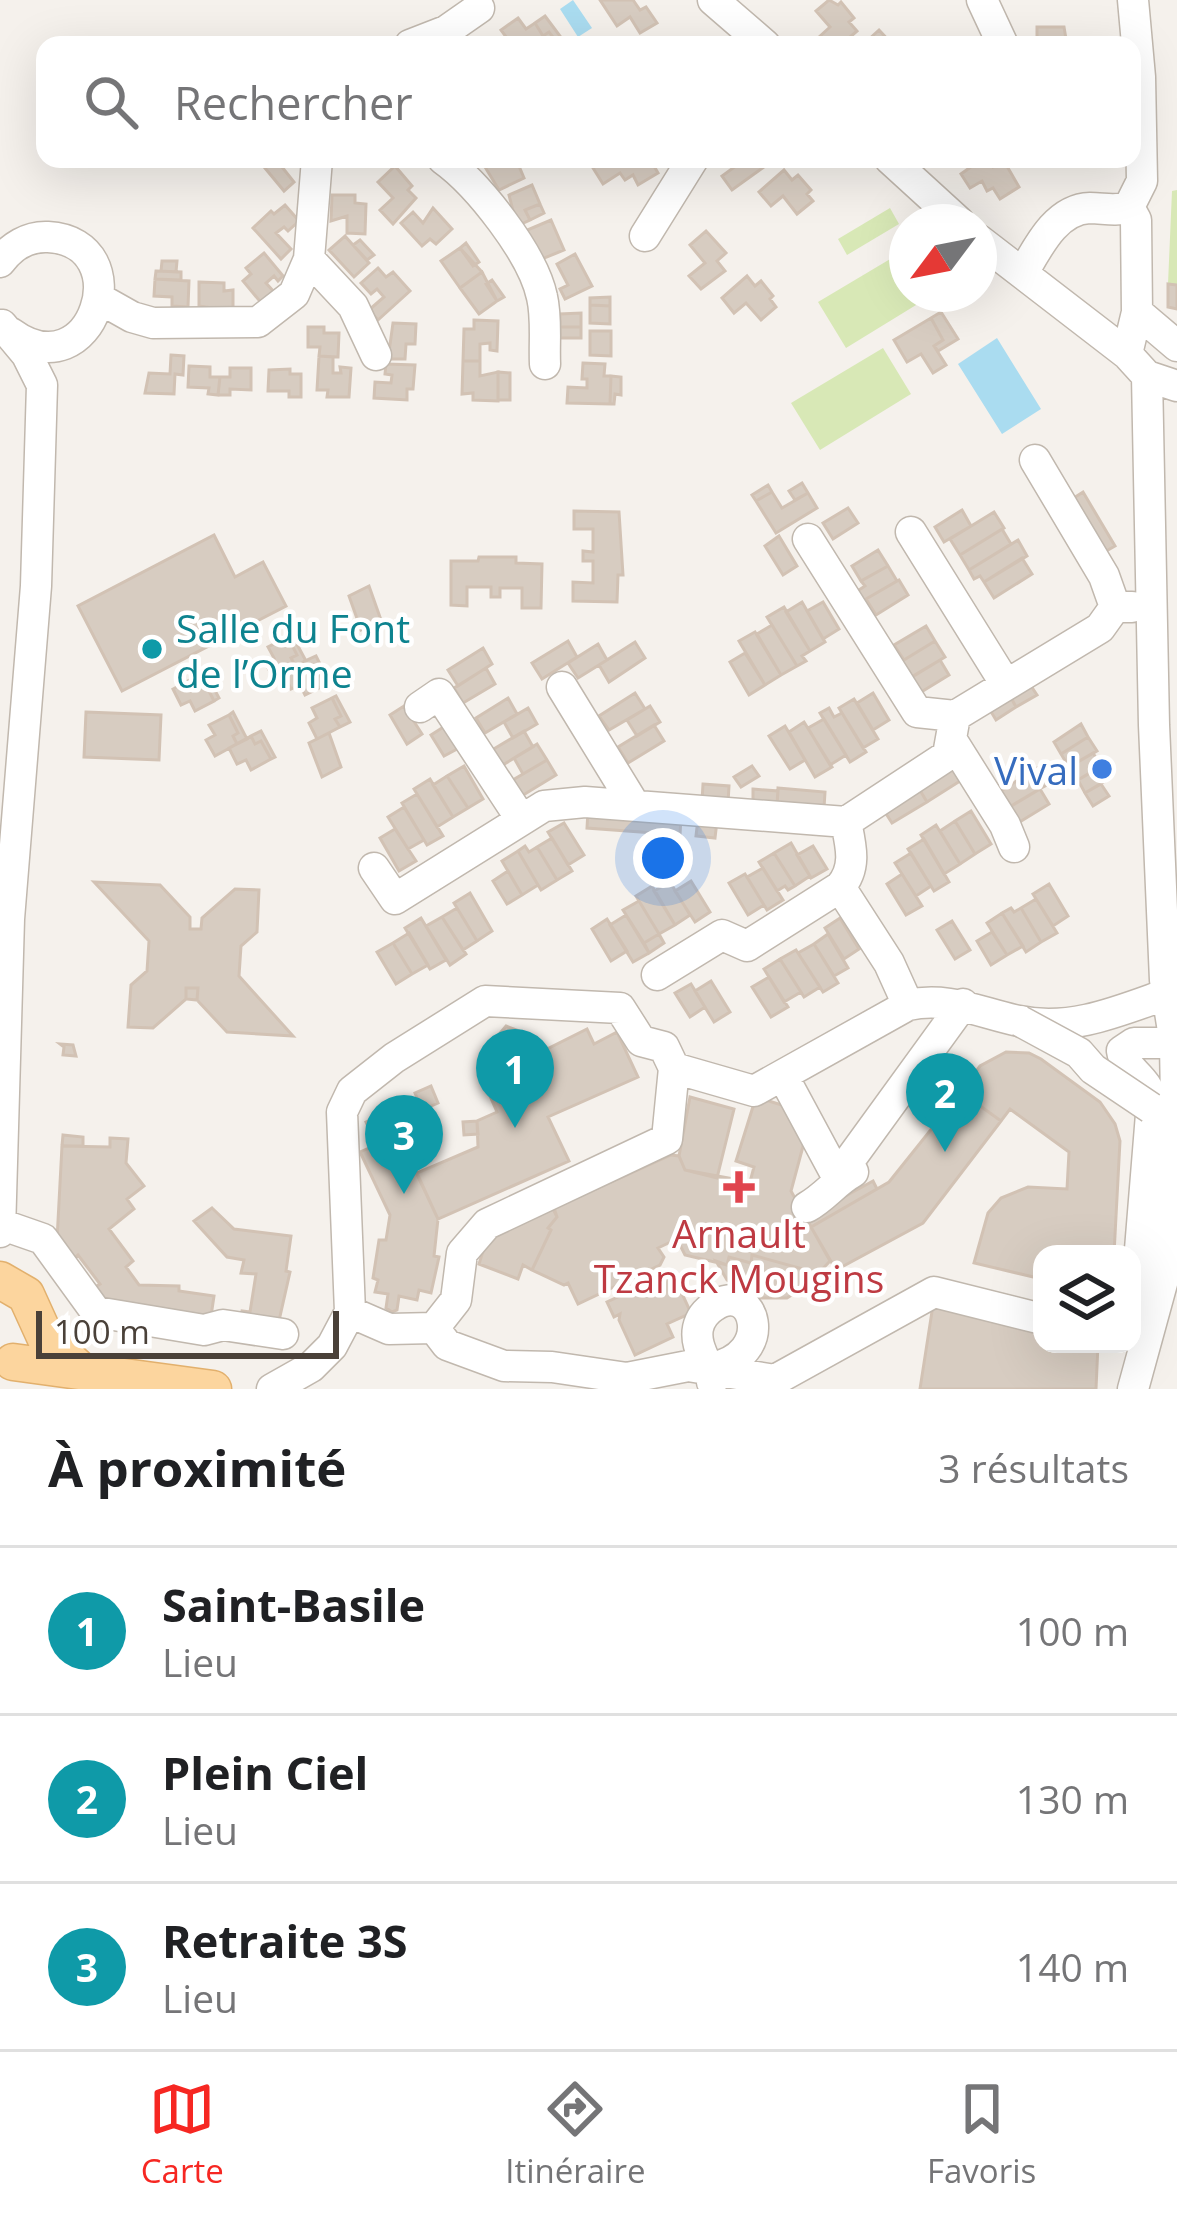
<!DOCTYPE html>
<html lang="fr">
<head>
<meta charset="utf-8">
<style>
	:root { --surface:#fff; --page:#f6f6f6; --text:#202124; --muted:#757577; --line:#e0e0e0; --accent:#f62722 }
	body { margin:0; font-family:"Open Sans",sans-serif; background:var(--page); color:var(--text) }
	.controls { position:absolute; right:36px; bottom:36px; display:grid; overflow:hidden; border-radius:24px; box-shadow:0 12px 48px #0002 }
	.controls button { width:108px; height:108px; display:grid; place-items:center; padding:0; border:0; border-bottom:3px solid var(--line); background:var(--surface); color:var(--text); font:60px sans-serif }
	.compass { position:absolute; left:889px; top:204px; width:108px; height:108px; border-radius:50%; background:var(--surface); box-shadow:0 12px 48px #0002; rotate:238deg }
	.scale { position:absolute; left:36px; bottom:30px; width:303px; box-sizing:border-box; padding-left:12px; border:6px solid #4a4139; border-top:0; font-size:33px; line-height:42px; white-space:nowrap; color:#4a4139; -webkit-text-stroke:9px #fff; paint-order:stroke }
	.you { position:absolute; left:663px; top:858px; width:42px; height:42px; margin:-30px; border:9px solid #fff; border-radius:50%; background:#1a73e8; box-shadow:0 0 0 18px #1a73e833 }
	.badge { display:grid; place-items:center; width:78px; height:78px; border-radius:50%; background:var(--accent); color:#fff; font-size:39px; font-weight:700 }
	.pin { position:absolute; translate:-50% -99px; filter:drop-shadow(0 3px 6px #0008) }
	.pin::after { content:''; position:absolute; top:63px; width:42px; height:36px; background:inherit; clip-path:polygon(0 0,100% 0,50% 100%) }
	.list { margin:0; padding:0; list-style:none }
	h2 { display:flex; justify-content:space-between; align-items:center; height:156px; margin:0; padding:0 48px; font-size:51px }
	h2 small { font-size:39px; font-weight:400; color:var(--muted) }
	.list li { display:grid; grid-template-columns:78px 1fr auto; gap:36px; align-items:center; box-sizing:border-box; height:168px; padding:0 48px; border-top:3px solid var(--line) }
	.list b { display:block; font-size:45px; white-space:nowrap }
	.list p { margin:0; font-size:39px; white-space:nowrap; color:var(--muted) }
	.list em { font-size:39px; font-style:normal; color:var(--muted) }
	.icon { flex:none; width:66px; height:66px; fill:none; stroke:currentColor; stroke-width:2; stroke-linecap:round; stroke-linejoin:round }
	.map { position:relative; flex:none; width:1177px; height:1389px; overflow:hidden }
	.search { position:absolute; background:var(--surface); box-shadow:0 12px 48px #0002; left:36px; right:36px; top:36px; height:132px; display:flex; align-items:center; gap:30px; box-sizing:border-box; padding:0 42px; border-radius:24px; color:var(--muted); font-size:45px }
	.sheet { height:660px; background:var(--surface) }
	nav { display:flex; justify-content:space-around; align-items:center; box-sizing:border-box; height:168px; border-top:3px solid var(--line); background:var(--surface); font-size:33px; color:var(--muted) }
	nav a { display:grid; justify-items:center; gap:6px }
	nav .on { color:var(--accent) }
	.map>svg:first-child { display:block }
</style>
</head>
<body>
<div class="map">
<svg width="1177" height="1389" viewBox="0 0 1177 1389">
	<rect width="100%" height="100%" fill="#f5f1ec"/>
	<path fill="#d8e8b6" d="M1177,190v95l-9,-1 4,-93z
		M890,208l9,16 -52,31 -9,-16z
		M907,249v45h27l-88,54 -28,-46z
		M883,348l28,46 -91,56 -29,-47z"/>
	<path fill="#aadcf0" d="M573,0l19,28 -14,9 -18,-28z
		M997,338l44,71 -39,25 -44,-70z"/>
	<path fill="#d7ccc1" stroke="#d2c2b4" stroke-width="3" d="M600,0h33l7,10 6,-3 11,16 -17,10 -10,-16 -13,9z
		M829,0l9,5 3,-3 13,16 -5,4 8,9 -16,14h-15l-7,-8 11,-10 -14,-16z
		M545,16l21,28 -1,1h-6l-10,-13 -6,4 -8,-13z
		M518,18l8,11 9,-6 8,13 6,-4 10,13h-32l-4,-5 -11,5 -11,-15z
		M1037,27h27l3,18h-30z
		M879,30l14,15 -13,-5 -9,5 -4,-4z
		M263,159h37l-18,8 12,15 -10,9 -24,-29z
		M489,159h8l3,7 16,-7 8,19 -25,12 -17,-28z
		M607,159l8,7 7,-7h28l8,14 -20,12 -5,-10 -8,5 -5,-7 -17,11 -10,-16z
		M737,159h27l4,5 -36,26 -10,-14 18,-13z
		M982,159h6l5,8 11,-6 15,26 -19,12 -7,-11 -6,3 -5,-10 -12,7 -9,-14z
		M395,166l17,20 -4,4 8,8 -23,26 -13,-14 13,-12 -15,-16z
		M784,170l8,10 6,-5 13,15 -4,4 6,7 -16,13 -14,-18 -12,10 -12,-14z
		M532,185l8,19 -15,6 5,10 -13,6 -8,-31z
		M332,195h23v8l11,1 -1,30 -18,-1v-17l-16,5z
		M540,204l4,9 -14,7 -5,-10z
		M285,205l14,16 -11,10 -4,-4 -8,6 15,16 -10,10 -28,-31 18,-17 3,3z
		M433,208l19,21 -16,15 -6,-5 -8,7 -21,-23 12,-11 10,11z
		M551,220l13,30 -22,9 -17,-28z
		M706,231l20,22 -9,8 8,10 -24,18 -12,-13 16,-13 -15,-18z
		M345,236l24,27 -15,14 -25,-27z
		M360,240l14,15 -7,5 -14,-15z
		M466,243l13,19 -6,4 -13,-18z
		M460,248l22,24 -22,16 -19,-27z
		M264,253l19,23 -5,5 -4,-5 -8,7 10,11 -13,11 -20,-24 8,-7 -5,-6z
		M575,254l17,32 -27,13 -5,-10 8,-4 -11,-21z
		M162,261h15l-1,11 -15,-1z
		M378,268l8,9 7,-5 17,19 -32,29 -9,-10 15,-13 -7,-8 -6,5 -10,-11z
		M156,271l25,1v8l-26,-1z
		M482,272l15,29 -18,13 -19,-26z
		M747,276l8,10 6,-5 12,15 -3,3 6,8 -15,13 -15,-17 -12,10 -12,-15z
		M155,279l34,2 -1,26 -16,-1v-9l-18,-1z
		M492,280l12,17 -7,4 -11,-17z
		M199,282l25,1v8l9,-1v21l-34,-5z
		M1168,284l9,1v24l-9,-2z
		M610,297v9l-20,-1v-7z
		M590,305l20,1v18l-20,-1z
		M941,312l17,27 -20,12 -4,-5 9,-6 -12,-22z
		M581,313v14h-21v-13z
		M931,318l12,22 -9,6 12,19 -13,8 -12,-19 -14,8 -13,-22z
		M474,320l24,1 -1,30 -7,-1v-7l-10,1v17h-17l1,-32h10z
		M393,323l23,1 -1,20h-9l-1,15h-17z
		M308,327h16v6h15l-1,24 -19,-1 1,-9h-12z
		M560,327h21v11h-21z
		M590,331h21v25l-21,-1z
		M171,355l13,1 -1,19 -8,-1 -1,20 -29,-1 4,-20 21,1z
		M319,356l14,1v16h8l-1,-6 11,1 -2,29h-22l1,-7h-11z
		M463,361h17v15l18,-4v29l-25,-1v-7l-11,1z
		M583,363l22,1 -1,12h7l-1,28 -43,-1 1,-16 19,1v-9h-5z
		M386,364l29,1 -2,24h-6v11l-33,-2 1,-16 16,1 1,-8 -7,-1z
		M189,366l21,1v10h10l-2,18 -10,-1 1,-6 -21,-1z
		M230,368h21v22l-21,-1v6h-12l2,-18h10z
		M290,369v5h11v23h-12v-6h-21l1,-21z
		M498,372l12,1v27h-12z
		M611,376l10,1v18l-6,-1 -1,10h-4z
		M802,483l6,10 -13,7 -6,-9z
		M768,485l4,7 -16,9 -4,-6z
		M772,492l10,16 26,-15 9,15 -41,25 -20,-32z
		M1083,492l32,54 -14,8 -32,-53z
		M848,508l10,15 -25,16 -10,-16z
		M962,510l9,16 -27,16 -9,-15z
		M574,511l45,1 4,63h-5l-1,27 -44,-1v-19l20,1v-22h-10v-10l10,1v-23h-19z
		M994,512l10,16 -44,27 -10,-16z
		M1002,529l9,15 -42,26 -9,-15z
		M214,535l21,42 28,-15 23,44 -164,85 -44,-85z
		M779,536l18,30 -14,9 -18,-29z
		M1018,540l9,16 -43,26 -4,-6 -6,3 -5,-9z
		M878,550l10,16 -27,15 -9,-15z
		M479,557h37v6l26,1 -1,44h-19v-20h-22v9h-9v-10h-24v19l-16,-1v-44h27z
		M1022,558l10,16 -38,24 -10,-16z
		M888,566l9,15 -36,21 -5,-10 9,-6 -4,-5z
		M899,580l9,15 -32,20 -10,-16z
		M369,586l12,34 -20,10 -12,-34z
		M802,602l23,40 -15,9 -24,-39z
		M823,602l16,27 -16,10 -16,-28z
		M784,607l26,44 -8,5 4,5 -9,5 -30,-49z
		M772,625l25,41 -16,9 -24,-41z
		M926,626l9,15 -31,19 -10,-15z
		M755,632l26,43 -16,10 -26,-44z
		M292,635l14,26 -10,6 -5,-9 6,-3 -9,-18z
		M288,637l9,18 -6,3 5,9 -23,11 -8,-16 9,-4 -6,-11z
		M568,641l9,16 -35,22 -10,-16z
		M935,641l10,16 -33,20 -3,-6 -4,2 -6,-10z
		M635,642l10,16 -36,24 -10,-17z
		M598,644l9,16 -29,18 -10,-15z
		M483,648l9,16 -34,22 -10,-16z
		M745,653l20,32 -16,10 -19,-33z
		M316,656l13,26 -4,3 -9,-18 -6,3 -5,-9z
		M940,660l9,15 -31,19 -10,-15z
		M305,661l5,9 6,-3 9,18 -20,10 -5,-10 -9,4 -8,-16z
		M486,668l9,16 -32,19 -9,-15z
		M205,672l14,26 -5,3 -9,-18 -5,3 -5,-9z
		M195,677l5,9 5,-3 9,18 -19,10 -5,-10 -9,4 -8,-16z
		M1027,680l10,15 -21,12 -8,-15z
		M1008,692l8,15 -20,13 -9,-15z
		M635,693l10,16 -36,21 -10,-14z
		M873,693l16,27 -16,10 -16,-27z
		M336,696l14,26 -10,5 -5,-8 6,-3 -9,-18z
		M332,698l9,18 -6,3 5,8 -23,12 -8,-16 8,-5 -5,-10z
		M508,698l9,16 -32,19 -9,-15z
		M854,699l24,40 -15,9 -24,-40z
		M404,706l18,28 -15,10 -17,-29z
		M650,706l10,16 -23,14 -10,-16z
		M528,708l9,16 -24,14 -9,-16z
		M829,708l5,9 8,-4 24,39 -16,10 -30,-49z
		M86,712l75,3 -2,45 -75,-3z
		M233,712l14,27 -10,5 -4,-8 5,-3 -9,-18z
		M229,715l9,18 -5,3 4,8 -22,12 -9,-16 9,-5 -6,-10z
		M824,719l22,36 -16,10 -22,-37z
		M804,722l28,45 -17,10 -26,-45z
		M1081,724l7,13 -27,17 -7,-12z
		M654,725l10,16 -36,22 -10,-16z
		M445,726l14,22 -15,8 -13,-21z
		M785,726l20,34 -15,9 -21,-33z
		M261,731l14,26 -4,2 -10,-18 -6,3 -4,-8z
		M524,731l9,16 -32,19 -9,-16z
		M329,733l12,34 -19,10 -13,-34z
		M251,736l4,8 6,-3 10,18 -20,11 -5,-10 -9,4 -8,-16z
		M1088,737l9,14 -28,16 -8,-13z
		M537,744l10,16 -24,14 -9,-16z
		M1093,753l8,13 -23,14 -9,-13z
		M547,760l9,15 -36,22 -9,-16z
		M464,766l19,33 -15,9 -21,-32z
		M752,766l7,10 -18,11 -7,-10z
		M952,767l8,14 -33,21 -9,-15z
		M1039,767l10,17 -6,3 -11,-16z
		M1097,769l8,12 -20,12 -7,-13z
		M1032,771l11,16 -32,19 -10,-15z
		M447,776l21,32 -15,9 -20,-32z
		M430,779l23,38 -16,10 -23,-38z
		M703,784l26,2 -1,17 -26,-2z
		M1101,784l8,12 -16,10 -8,-13z
		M918,787l9,15 -35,21 -9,-14z
		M778,788l47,4 -1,16 -47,-3z
		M753,789l25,2 -1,15 -24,-1z
		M1040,789l9,15 -31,19 -10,-15z
		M417,794l26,42 -16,9 -25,-42z
		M404,807l20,33 -16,9 -20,-32z
		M588,811l93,6 -1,18 -93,-7z
		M971,811l20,33 -16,10 -20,-33z
		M698,819l19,2 -2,17 -19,-2z
		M955,821l20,33 -15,10 -20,-33z
		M564,823l20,32 -16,10 -20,-33z
		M936,825l24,39 -16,10 -23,-39z
		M395,829l21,32 -17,10 -19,-33z
		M552,838l20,33 -15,9 -20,-33z
		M924,839l25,43 -15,9 -26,-42z
		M791,843l19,33 -15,10 -21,-33z
		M525,846l4,6 8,-5 20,33 -16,10 -23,-39z
		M813,846l14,23 -16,9 -14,-23z
		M518,851l20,34 -16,10 -20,-34z
		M774,853l21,33 -7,4 -3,-4 -8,5 -18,-29z
		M911,853l20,33 -15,10 -21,-33z
		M763,868l20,32 -16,10 -20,-33z
		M508,871l14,24 -15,9 -14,-23z
		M745,874l19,31 -16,10 -19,-32z
		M902,874l20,32 -16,9 -19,-31z
		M691,881l19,31 -15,10 -20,-31z
		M94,882l66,3 30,32v12h11l1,-11 33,-29 24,1 -2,42 -16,14 -2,30 54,60 -66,-4 -30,-32 1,-12h-12v11l-33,29 -25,-1 3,-42 16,-14 2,-30z
		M670,882l20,33 -15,10 -21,-34z
		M1049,884l19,32 -15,10 -20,-32z
		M652,886l23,39 -16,9 -23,-38z
		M470,893l22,38 -15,10 -23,-38z
		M1036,899l21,34 -16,9 -20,-34z
		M639,901l20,33 -15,9 -21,-33z
		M457,908l20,33 -14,9 -21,-33z
		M1011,908l3,4 7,-4 20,34 -15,10 -24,-39z
		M1002,913l21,33 -16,9 -20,-32z
		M626,915l23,38 -16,9 -23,-37z
		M442,917l24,37 -16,11 -24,-39z
		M421,918l25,42 -16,9 -25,-41z
		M840,918l19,31 -15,10 -19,-31z
		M607,919l20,32 -16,10 -19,-32z
		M952,921l18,29 -15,9 -18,-29z
		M992,932l15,23 -16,10 -14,-24z
		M409,933l19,32 -16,9 -19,-31z
		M659,934l5,9 -15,10 -5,-10z
		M828,934l20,34 -14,8 -20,-32z
		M393,943l19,31 -16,10 -19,-32z
		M814,944l24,39 -15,9 -25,-39z
		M796,950l24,37 -16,10 -24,-38z
		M780,959l21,33 -17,10 -20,-33z
		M769,977l19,30 -17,10 -19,-30z
		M711,981l19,31 -16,10 -19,-31z
		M691,984l14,23 -15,10 -15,-24z
		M186,988h12l-1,12 -11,-1z
		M506,1026l13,5 9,21 12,-6 3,5 44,-22 7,15 23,-12 21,45 -90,40 21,44 -131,58 -21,-46 61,-26 -1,-26 20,-9 -7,-16 10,-5 -7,-23 9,-4 -7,-25z
		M60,1044l13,1 3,11 -13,-1 1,-8z
		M1006,1052l23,1 12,6 59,43 15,22 5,17 -6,113h-72v25l-68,-16 14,-50 13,-15 27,-11 39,2 2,-37 -59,-43 -9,12 -40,-29 19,-26z
		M431,1086l7,17 -16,7 -7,-17z
		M961,1092l40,29 -78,102 -87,47 -25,-43 78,-45z
		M690,1097l44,12 -17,69 -32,-8 -6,-14z
		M756,1097l29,9 20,33 -14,52 39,70 -15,16 -5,-6 -58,-16 -1,8 -22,-6 -2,8 -42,-10 -8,-16 -19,9 6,9 -4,8 -82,39 -10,-21 -4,2 -32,-15 19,-40 -3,-2 9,-11 -3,-9 117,-53 8,1 6,14 65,12 4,-15 -18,-6z
		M394,1110l17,39 -5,2 32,68 -4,37 5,1 -8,36 -12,-3 -2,10 -18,-4 -2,14 -5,2 -6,-4 2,-14 -13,-2 3,-12 -5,-2 6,-38h7l4,-25 -30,-63 16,-7 -10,-23z
		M477,1121l1,13 -14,1 -1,-13z
		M63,1135l20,2v9h-21z
		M110,1138l18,1 -2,24 18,23 -17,13 7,10 -25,20 24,32 -7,6 13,18 40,1v5l35,5 -4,27 -101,-17 -17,-17 8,-5 -22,-29 -9,8 -12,-23 5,-94 48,1z
		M873,1181l4,8 -66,38 -4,-10z
		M550,1202l7,15 -9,11 3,2 -19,40 -9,-5 -5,14 -39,-15 9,-29z
		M212,1208l22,21 57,7 -5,35 4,1 -12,53 -38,-5 2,-9 8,1 6,-38 -15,-1 3,-13 -17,-3 -33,-36z
		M752,1255l58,16 4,10 -27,17h-32l-28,-18 -11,-19 11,4 2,-8 22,6z
		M672,1272l19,41 -24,11 6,13 -38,18 -16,-35 1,-6 -6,3 -7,-15z
		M933,1305l109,22v17h56l-2,45h-176z"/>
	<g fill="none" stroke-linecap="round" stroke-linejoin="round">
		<defs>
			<path id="minor" d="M713,0l52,45
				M982,0l21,45
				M410,45l36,-14 33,-23
				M443,159c35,25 90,95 99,138 5,21 2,45 3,67
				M890,159l69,63
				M645,236l48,-77
				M979,240l148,114 20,22 30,10
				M309,259l44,47 23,49
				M0,262c11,-15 28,-26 48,-25 93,5 45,156 -37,96
				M1023,273c15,-26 33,-64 67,-65 14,0 25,4 39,-1l13,-26 -2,-104 -7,-77
				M100,299l32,18 21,6 105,-1 36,-28 15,-35 8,-100
				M1137,312l40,34
				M1127,354l10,-42 -1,-92 -7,-13
				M1035,460l69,116 11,31h17
				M911,532l94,151
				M808,539l109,173 38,4
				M562,687l73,119
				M420,707l19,-13 82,125
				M951,739l54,86 9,22
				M374,868l21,31 149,-93 41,-4 261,20
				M840,887l49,76 19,42
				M657,975l65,-40 25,11 93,-59c17,-19 11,-41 6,-65l102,-67 7,-39 145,-88 15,-21
				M783,1076l56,104
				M849,1161l114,-157
				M807,1207c18,-10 28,-25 46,-35
				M0,1224l43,15 53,73 108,18 19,-5 60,9
				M0,1232l9,-313 27,-333 6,-201 -15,-30 -25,-30
				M1132,1297l6,-23 14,-172c-4,-26 -27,-30 -30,-51l12,-8h43
				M350,1312l39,17 45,-1 13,17 57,21 48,1 75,11 61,-12 87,14 159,-88 108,27
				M434,1328l22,-28 6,-47 25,-29 180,-85 7,-71
				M711,1368c67,-13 43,-89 3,-62 -8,5 -14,13 -16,22 -4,20 12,36 14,54
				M272,1389l39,-22 21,-21 18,-34 -8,-200 10,-21 42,-33 91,-57 135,7 21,33 23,6 10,21 80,23 154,-86c40,-9 72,8 111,16 52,11 100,-10 148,-27
				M1133,1389l31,-113 12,-176 -1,-56 -10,-64 -11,-255 -7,-349"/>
			<path id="major" d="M0,1280l26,15 20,44 33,30
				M13,1362l200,27"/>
		</defs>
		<use href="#minor" stroke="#c1b8ae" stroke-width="33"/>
		<use href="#major" stroke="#e2b06d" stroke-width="39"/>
		<use href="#minor" stroke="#fff" stroke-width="30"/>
		<use href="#major" stroke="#fcd59e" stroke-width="36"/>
		<defs>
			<path id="minor-bridge" d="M1020,1021l59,32 14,16 58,39"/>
		</defs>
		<use href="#minor-bridge" stroke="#c1b8ae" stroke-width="33" stroke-linecap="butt"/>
		<use href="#minor-bridge" stroke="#fff" stroke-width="30"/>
	</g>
	<circle fill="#0f9aa8" stroke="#fff" stroke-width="4.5" cx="152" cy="649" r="12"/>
	<circle fill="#3f7fe0" stroke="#fff" stroke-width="4.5" cx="1102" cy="769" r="12"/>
	<path fill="#e0444e" stroke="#fff" stroke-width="4.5" d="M733 1169h12v12h12v12h-12v12h-12v-12h-12v-12h12z"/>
	<g text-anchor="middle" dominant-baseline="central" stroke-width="9" stroke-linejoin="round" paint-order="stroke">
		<g font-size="39" fill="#0d838f" stroke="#fff" text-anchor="start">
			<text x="176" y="627">Salle du Font<tspan x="176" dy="45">de l’Orme</tspan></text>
		</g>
		<g font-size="39" fill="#366cbe" stroke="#fff" text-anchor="end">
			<text x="1078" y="769">Vival</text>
		</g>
		<g font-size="39" fill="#be3a42" stroke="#fff">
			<text x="739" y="1232">Arnault<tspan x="739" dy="45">Tzanck Mougins</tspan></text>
		</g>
	</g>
</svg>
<div class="controls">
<button><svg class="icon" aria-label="layers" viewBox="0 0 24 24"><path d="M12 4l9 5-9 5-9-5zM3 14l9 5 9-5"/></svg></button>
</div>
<svg class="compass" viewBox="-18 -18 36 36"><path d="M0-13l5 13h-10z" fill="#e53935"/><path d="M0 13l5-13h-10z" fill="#757577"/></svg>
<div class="scale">100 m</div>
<div class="you"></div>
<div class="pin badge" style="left:515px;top:1128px;background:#0f9aa8">1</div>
<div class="pin badge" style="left:945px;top:1152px;background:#0f9aa8">2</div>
<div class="pin badge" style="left:404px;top:1194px;background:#0f9aa8">3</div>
<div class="search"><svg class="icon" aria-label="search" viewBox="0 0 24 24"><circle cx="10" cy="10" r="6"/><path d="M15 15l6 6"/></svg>Rechercher</div>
</div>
<section class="sheet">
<h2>À proximité<small>3 résultats</small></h2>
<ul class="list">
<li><span class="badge" style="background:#0f9aa8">1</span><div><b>Saint-Basile</b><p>Lieu</p></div><em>100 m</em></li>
<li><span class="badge" style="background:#0f9aa8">2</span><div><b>Plein Ciel</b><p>Lieu</p></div><em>130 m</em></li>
<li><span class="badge" style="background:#0f9aa8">3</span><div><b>Retraite 3S</b><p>Lieu</p></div><em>140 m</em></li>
</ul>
</section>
<nav>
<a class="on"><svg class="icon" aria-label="map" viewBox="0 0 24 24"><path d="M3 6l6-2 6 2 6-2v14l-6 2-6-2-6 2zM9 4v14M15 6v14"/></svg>Carte</a>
<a><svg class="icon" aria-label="directions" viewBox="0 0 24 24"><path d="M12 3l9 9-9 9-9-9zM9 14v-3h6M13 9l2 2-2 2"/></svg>Itinéraire</a>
<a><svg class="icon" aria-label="saved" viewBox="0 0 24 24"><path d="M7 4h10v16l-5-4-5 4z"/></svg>Favoris</a>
</nav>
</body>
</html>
